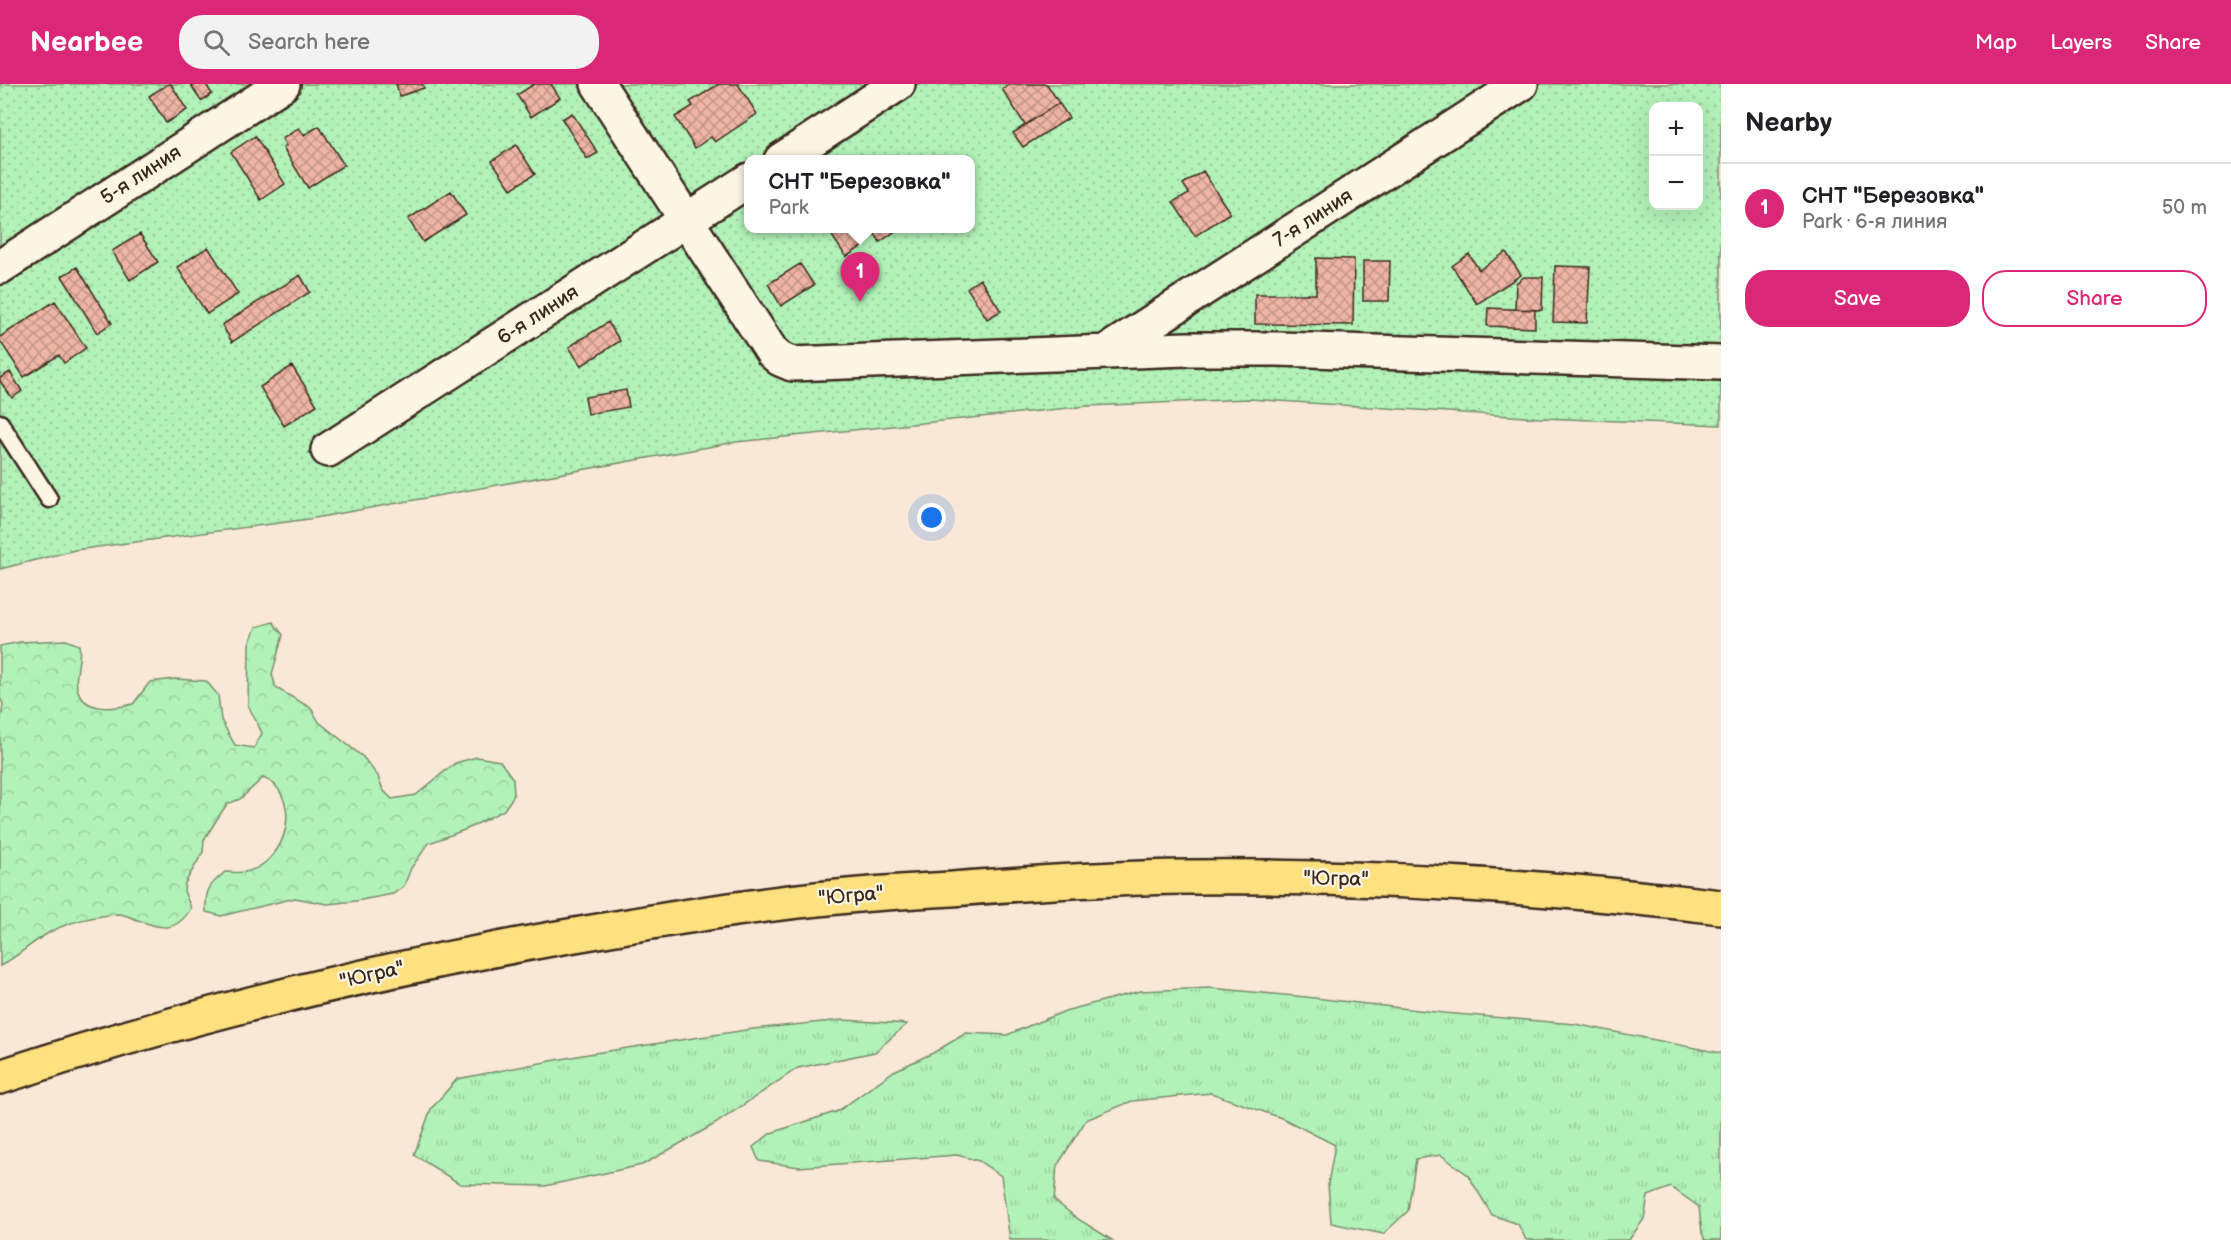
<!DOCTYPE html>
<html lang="en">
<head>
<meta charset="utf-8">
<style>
	:root { --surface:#fff; --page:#f2f2f2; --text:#202124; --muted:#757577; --line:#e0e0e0; --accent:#db2777 }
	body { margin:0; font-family:"Balsamiq Sans",sans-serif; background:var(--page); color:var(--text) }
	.controls { position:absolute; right:18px; top:18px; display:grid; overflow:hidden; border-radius:12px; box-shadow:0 6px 24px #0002 }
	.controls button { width:54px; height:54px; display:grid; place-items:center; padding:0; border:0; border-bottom:2px solid var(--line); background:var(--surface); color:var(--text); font:30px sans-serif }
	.you { position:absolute; left:932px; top:434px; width:21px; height:21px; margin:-15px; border:4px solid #fff; border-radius:50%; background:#1a73e8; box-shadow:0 0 0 9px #1a73e833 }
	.badge { display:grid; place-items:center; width:39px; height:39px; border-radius:50%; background:var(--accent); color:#fff; font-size:20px; font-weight:700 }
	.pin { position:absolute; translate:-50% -50px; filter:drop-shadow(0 2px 3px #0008) }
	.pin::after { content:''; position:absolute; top:32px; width:21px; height:18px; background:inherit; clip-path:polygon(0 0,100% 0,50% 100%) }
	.popup { position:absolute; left:744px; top:71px; width:231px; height:78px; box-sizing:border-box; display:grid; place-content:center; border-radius:12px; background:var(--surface); filter:drop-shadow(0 2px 4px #0005); font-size:20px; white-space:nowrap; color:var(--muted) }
	.popup b { font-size:22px; color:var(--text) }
	.popup::after { content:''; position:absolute; left:50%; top:100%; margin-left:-12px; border:12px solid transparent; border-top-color:var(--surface) }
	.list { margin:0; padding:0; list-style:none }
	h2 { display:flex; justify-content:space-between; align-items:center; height:78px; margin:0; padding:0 24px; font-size:26px }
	h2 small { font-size:20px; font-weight:400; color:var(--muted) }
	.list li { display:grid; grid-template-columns:39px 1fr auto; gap:18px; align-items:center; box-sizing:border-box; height:90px; padding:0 24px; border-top:2px solid var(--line) }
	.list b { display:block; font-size:22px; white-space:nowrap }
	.list p { margin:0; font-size:20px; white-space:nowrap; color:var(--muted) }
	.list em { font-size:20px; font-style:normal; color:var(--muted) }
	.actions { display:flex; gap:12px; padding:18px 24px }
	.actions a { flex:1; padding:14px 0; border:2px solid var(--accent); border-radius:24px; text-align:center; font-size:21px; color:var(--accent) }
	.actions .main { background:var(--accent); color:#fff }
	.icon { flex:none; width:33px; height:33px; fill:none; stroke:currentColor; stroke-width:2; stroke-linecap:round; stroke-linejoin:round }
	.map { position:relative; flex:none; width:1721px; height:1156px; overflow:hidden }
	header { display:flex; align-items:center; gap:36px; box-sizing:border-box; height:84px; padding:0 30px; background:var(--accent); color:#fff }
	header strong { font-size:28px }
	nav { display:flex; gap:33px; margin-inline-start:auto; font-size:21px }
	.search { width:420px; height:54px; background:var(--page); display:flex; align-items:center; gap:15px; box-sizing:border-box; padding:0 21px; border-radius:24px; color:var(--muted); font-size:22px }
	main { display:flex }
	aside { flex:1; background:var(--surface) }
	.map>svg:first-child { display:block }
</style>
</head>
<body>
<header>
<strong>Nearbee</strong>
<div class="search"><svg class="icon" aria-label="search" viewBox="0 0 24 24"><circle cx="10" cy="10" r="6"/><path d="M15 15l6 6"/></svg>Search here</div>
<nav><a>Map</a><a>Layers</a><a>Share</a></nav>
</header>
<main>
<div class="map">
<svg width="1721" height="1156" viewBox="0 0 1721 1156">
	<defs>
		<pattern id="grass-tufts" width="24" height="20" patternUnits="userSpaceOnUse" patternTransform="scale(1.5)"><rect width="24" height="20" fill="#b2f1b8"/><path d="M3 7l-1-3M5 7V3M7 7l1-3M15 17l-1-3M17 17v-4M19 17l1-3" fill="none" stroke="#9acf9e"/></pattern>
		<pattern id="forest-crowns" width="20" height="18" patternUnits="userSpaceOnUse" patternTransform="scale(1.5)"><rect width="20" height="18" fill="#b2f1b8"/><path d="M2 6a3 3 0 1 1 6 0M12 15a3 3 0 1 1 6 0" fill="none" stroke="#9acf9e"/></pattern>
		<pattern id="garden-dots" width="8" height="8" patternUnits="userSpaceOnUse" patternTransform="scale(1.5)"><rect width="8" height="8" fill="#b2f1b8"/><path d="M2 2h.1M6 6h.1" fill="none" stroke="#9acf9e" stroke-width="1.8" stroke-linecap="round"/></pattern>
		<pattern id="building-cross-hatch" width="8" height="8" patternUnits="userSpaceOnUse" patternTransform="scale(1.5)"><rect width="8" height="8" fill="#eeb5a5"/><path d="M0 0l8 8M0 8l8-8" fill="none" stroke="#c29386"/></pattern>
	</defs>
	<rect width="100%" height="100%" fill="#f9e8d8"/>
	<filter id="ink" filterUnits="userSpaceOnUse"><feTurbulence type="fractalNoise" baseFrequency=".0167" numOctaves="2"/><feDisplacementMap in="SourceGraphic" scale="12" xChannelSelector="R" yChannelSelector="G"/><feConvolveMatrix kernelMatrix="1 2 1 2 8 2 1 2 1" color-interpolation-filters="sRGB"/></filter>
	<g filter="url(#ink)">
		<path fill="url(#grass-tufts)" stroke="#768e6b" stroke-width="1.5" d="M1210,904l96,9 138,16 131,11 146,29v187h-16l-3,-7 -3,-26 -28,-20 -23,9 -4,23 -15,21h-103l-8,-16 -26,-9 -24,-40 -27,-20 -25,4 -8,52 -25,23 -52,-11 -3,-39 7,-39 -51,-26 -73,-26 -79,8 -46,19 -29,46 -3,34 24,19 34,21h-102l-9,-64 -22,-15 -22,-6 -158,12 -40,-6 -6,-14 18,-14 67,-22 56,-40 39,-18 33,-20 41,2 58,-24 75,-20z
			M843,936l64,4 -32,28 -77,16 -83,56 -73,41 -97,21 -85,-2 -46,-29 17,-46 26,-30 131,-25 165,-25z"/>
		<path fill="url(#forest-crowns)" stroke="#768e6b" stroke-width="1.5" d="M273,538l10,13 -11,39 4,14 35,20 8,14 44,35 15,19 5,14 9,9 24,-4 39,-32 22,-6 23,4 13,18 1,16 -10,15 -37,19 -38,14 -18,25 -7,18 -11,8 -37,7 -29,3 -32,-6 -74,18 -15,-4c-1,-22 3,-27 19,-40 6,0 14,1 19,0 37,-6 57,-58 31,-87 -3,-3 -8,-5 -12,-7l-23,21 -13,5 -10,15 -13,21 -1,12 -18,31 -1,8 7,17c-15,26 -31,21 -56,11 -5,-2 -11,-5 -17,-5 -21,2 -44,6 -64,16 -19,9 -35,26 -54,36v-241l3,-21 -3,-6v-52l20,-4 46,-2 13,5c3,16 -5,29 -2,42 5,26 37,22 56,17l17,-22 25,-3 31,2 12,14 3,25 14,25 19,3 8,-15 -14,-28 1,-61 7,-17z"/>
		<path fill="url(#garden-dots)" stroke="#768e6b" stroke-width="1.5" fill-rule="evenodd" d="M0,0h1721v341l-180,-7 -292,-19 -161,7 -352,36 -427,77 -234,31 -75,19zM1654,22h44v100h-44zM749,76h222v68h-222z"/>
		<path fill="url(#building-cross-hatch)" stroke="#3b2a1e" stroke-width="1.5" d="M168,0h3l16,26 -21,13 -17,-27z
			M206,0l6,10 -11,7 -10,-16z
			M396,0h26l2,4 -24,8z
			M534,0h17l9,14 -29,19 -14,-22z
			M719,0h19l19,30 -42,28 -4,-5 -16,11 -20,-31 18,-11 -3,-4z
			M1010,0h37l12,19 -34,22 -23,-36z
			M1059,19l10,15 -46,29 -10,-14z
			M572,29l26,40 -11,6 -25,-40z
			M319,42l25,39 -36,23 -25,-40 3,-2 -4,-7 17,-11 5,7z
			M255,52l30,48 -24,16 -30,-48z
			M516,61l19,29 -24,15 -19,-28z
			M1203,87l27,42 -35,23 -22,-34 16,-9 -6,-9z
			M451,107l15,24 -43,27 -15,-23z
			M827,144h29l10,16 -20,13z
			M871,144h29l-20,14z
			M140,150l18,28 -28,18 -18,-29z
			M208,163l30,47 -31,20 -30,-47z
			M1506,168l15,23 -44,29 -25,-38 17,-12 10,16z
			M1316,174l38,1 -1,66 -98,-1v-30h61z
			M1363,177h27l-1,40h-26z
			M800,180l14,21 -33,21 -13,-22z
			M1555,182l35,1 -3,56 -34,-1z
			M77,183l35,56 -15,10 -35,-57z
			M300,191l10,17 -78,50 -10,-17z
			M1524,193h19l-1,33 -27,-1 1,-26z
			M980,195l21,32 -14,8 -20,-31z
			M55,217l31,47 -22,15 -5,-8 -35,22 -24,-36v-4z
			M1488,224l47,2v18l-48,-2z
			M608,238l12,19 -39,25 -12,-19z
			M292,282l25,39 -33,21 -24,-39z
			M10,288l12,19 -10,7 -12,-17v-3z
			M626,306l3,17 -41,7 -3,-17z"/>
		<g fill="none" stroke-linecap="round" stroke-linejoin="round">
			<defs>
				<path id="service" d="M0,339l49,76"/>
				<path id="minor" d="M598,0l174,268 8,7 12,5 394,-15h92l443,14
					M781,76l117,-76
					M0,183l283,-183
					M1107,267l414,-267
					M328,366l421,-270"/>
				<path id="trunk" d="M0,993c197,-65 399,-113 604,-147 77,-13 155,-26 234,-33 38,-4 76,-6 114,-8 78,-6 157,-11 236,-12 178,-2 357,9 533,30"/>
			</defs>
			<use href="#service" stroke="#3b2a1e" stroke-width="21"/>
			<use href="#minor" stroke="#3b2a1e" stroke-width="38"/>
			<use href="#trunk" stroke="#3b2a1e" stroke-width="38"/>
			<use href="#service" stroke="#fcf5e5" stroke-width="16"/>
			<use href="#minor" stroke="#fcf5e5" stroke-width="33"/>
			<use href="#trunk" stroke="#fde080" stroke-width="33"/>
		</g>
	</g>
	<g text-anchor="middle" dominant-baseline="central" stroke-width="4.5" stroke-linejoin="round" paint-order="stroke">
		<g font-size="20" fill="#3b2a1e" stroke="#fcf5e5">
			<text transform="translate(141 91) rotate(-33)">5-я линия</text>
			<text transform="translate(1313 134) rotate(-33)">7-я линия</text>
			<text transform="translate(538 231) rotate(-33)">6-я линия</text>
			<text transform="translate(1336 795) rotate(1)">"Югра"</text>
			<text transform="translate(851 812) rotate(-5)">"Югра"</text>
			<text transform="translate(372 891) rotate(-13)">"Югра"</text>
		</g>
	</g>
</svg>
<div class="controls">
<button>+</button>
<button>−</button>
</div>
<div class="you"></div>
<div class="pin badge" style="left:860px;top:218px">1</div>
<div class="popup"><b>СНТ &quot;Березовка&quot;</b>Park</div>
</div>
<aside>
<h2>Nearby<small></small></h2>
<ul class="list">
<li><span class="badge">1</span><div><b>СНТ &quot;Березовка&quot;</b><p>Park · 6-я линия</p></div><em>50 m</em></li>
</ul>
<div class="actions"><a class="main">Save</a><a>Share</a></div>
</aside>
</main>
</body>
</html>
